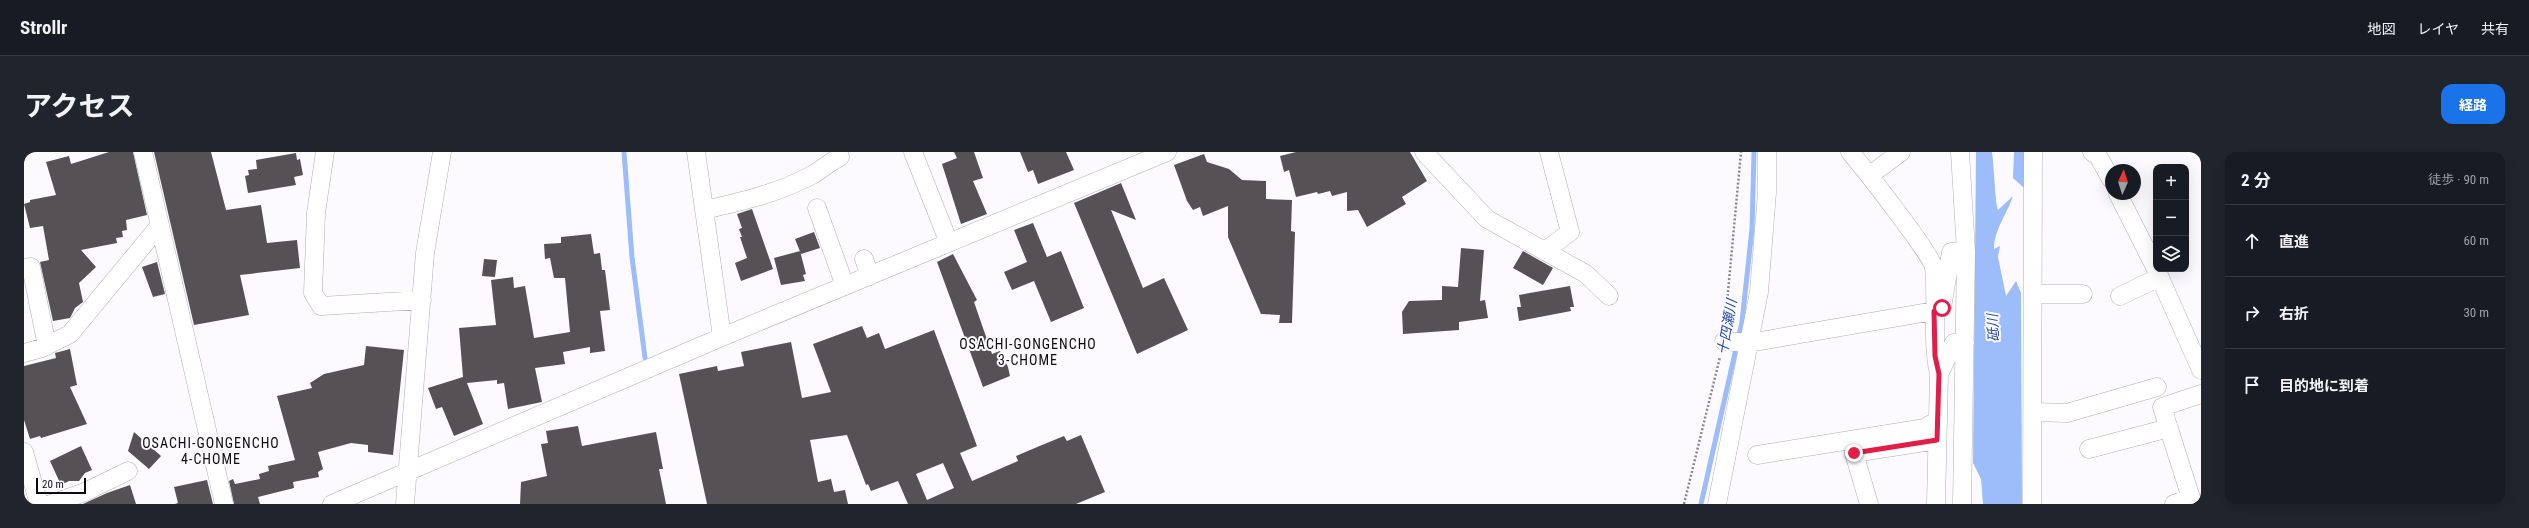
<!DOCTYPE html>
<html lang="ja">
<head>
<meta charset="utf-8">
<style>
	:root { --surface:#171b24; --page:#20242c; --text:#f1f3f6; --muted:#9ea1a6; --line:#363941; --accent:#1a73e8 }
	body { margin:0; font-family:"Roboto Condensed","Noto Sans JP",sans-serif; background:var(--page); color:var(--text) }
	.controls { position:absolute; right:12px; top:12px; display:grid; overflow:hidden; border-radius:8px; box-shadow:0 4px 16px #0002 }
	.controls button { width:36px; height:36px; display:grid; place-items:center; padding:0; border:0; border-bottom:1px solid var(--line); background:var(--surface); color:var(--text); font:20px sans-serif }
	.compass { position:absolute; left:2081px; top:12px; width:36px; height:36px; border-radius:50%; background:var(--surface); box-shadow:0 4px 16px #0002; rotate:3deg }
	.scale { position:absolute; left:12px; bottom:10px; width:50px; box-sizing:border-box; padding-left:4px; border:2px solid #0c0b0d; border-top:0; font-size:11px; line-height:14px; white-space:nowrap; color:#0c0b0d; -webkit-text-stroke:3px #fcfaff; paint-order:stroke }
	.stop { position:absolute; width:12px; height:12px; margin:-9px; border:3px solid #e11d48; border-radius:50%; background:#fff }
	.stop.end { background:#e11d48; border-color:#fff; box-shadow:0 1px 4px #0008 }
	.list { margin:0; padding:0; list-style:none }
	h2 { display:flex; justify-content:space-between; align-items:center; height:52px; margin:0; padding:0 16px; font-size:17px }
	h2 small { font-size:13px; font-weight:400; color:var(--muted) }
	.list li { display:grid; grid-template-columns:26px 1fr auto; gap:12px; align-items:center; box-sizing:border-box; height:72px; padding:0 16px; border-top:1px solid var(--line) }
	.list b { display:block; font-size:15px; white-space:nowrap }
	.list em { font-size:13px; font-style:normal; color:var(--muted) }
	.icon { flex:none; width:22px; height:22px; fill:none; stroke:currentColor; stroke-width:2; stroke-linecap:round; stroke-linejoin:round }
	.map { position:relative; flex:none; width:2177px; height:352px; overflow:hidden; border-radius:12px }
	header { display:flex; align-items:center; gap:24px; box-sizing:border-box; height:56px; padding:0 20px; background:var(--surface); border-bottom:1px solid var(--line) }
	header strong { font-size:19px }
	nav { display:flex; gap:22px; margin-inline-start:auto; font-size:14px }
	.intro { display:flex; align-items:center; justify-content:space-between; box-sizing:border-box; height:96px; padding:0 24px }
	h1 { margin:0; font-size:28px }
	.button { padding:10px 18px; border-radius:12px; background:var(--accent); color:#fff; font-size:14px; font-weight:700 }
	main { display:flex; gap:24px; padding:0 24px }
	aside { flex:1; background:var(--surface); border-radius:12px; box-shadow:0 4px 16px #0002 }
	.map>svg:first-child { display:block }
</style>
</head>
<body>
<header>
<strong>Strollr</strong>
<nav><a>地図</a><a>レイヤ</a><a>共有</a></nav>
</header>
<div class="intro"><h1>アクセス</h1><a class="button">経路</a></div>
<main>
<div class="map">
<svg width="2177" height="352" viewBox="0 0 2177 352">
	<rect width="100%" height="100%" fill="#fcfaff"/>
	<path fill="#9cbcfa" d="M1952,0h16c2,12 3,51 6,58l15,-14c-6,18 -19,34 -19,53l6,-3 -2,11 8,39 10,-15 5,12 1,211h-39l-2,-25 -8,-16z
		M1990,0h10v36l-11,-10z"/>
	<g fill="none" stroke-linecap="round" stroke-linejoin="round">
		<path stroke="#9cbcfa" stroke-width="5" d="M600,0l8,105 13,101
			M1677,352l41,-182 10,-93 2,-77"/>
	</g>
	<path fill="#555155" fill-rule="evenodd" d="M85,0h24l14,63 -21,5 1,10 -5,1 1,6 -7,1 1,5 -36,7 15,17 -17,16 4,19 -8,6 -5,10 -17,3 -13,-59 9,-2 -6,-34 -13,2 -6,-24 6,-2v-2l26,-5 -10,-33 23,-6 2,8z
		M130,0h57l15,58 35,-5 6,38 30,-3 3,28 -60,7 9,40 -55,10z
		M930,0h20l9,26 -10,3 14,33 -26,10 -19,-60 15,-6z
		M996,0h46l8,18 -36,14 -5,-14 -5,2z
		M1272,0h114l17,29 -25,16 4,7 -39,23 -9,-17 -11,1v-19l-15,4 -2,-5 -12,3 -1,-2 -21,5 -7,-27 -5,2 -4,-16z
		M272,1l1,7 3,-1 3,16 -9,2 2,8 -48,8 -3,-17 4,-1 -1,-5 9,-1 -1,-9z
		M1180,2l3,8 22,7 13,11 24,1v18l26,1 -1,31 4,1 -3,91h-13l1,-8 -19,-1 -33,-77v-31l-25,10 -3,-9 -7,3 -6,-9 -13,-36z
		M1097,31l15,37 -25,-10 32,78 21,-10 24,52 -51,24 -63,-151z
		M728,57l21,60 -32,12 -6,-18 12,-5 -7,-21h2l-3,-8 3,-1 -5,-14z
		M1009,71l14,34 14,-6 23,57 -33,14 -17,-41 -22,9 -8,-18 23,-10 -13,-32z
		M790,80l6,16 -19,6 -6,-15z
		M567,82l3,20 6,-1 2,17h3l5,40 -10,1 5,40 -15,2v-6l-27,5 2,12 -30,4 7,34 -34,7 -4,-26 -7,1v-4l-30,3 16,41 -29,12 -12,-29 -6,2 -8,-21 35,-11 -4,-49 37,-3 -5,-45 22,-3 1,11 11,-2 9,52 36,-6 -5,-54h-11l-4,-20 -5,1 -1,-15 17,-1v-6z
		M1437,96l23,2 -4,51 5,-1 3,18 -29,4v8l-56,4 -1,-22 7,-11 33,-1v-14l16,1z
		M776,99l6,23 -3,1 2,6 -24,4 -7,-27z
		M1499,99l30,17 -10,17 -30,-17z
		M929,102l24,46 -3,2 18,52 8,-3 8,16 2,9 -27,11 -46,-125z
		M460,107l13,1 -2,17 -13,-1z
		M133,110l8,32 -12,3 -11,-30z
		M1546,134l4,21h-4l1,4 -52,10 -2,-14h4l-2,-12z
		M838,174l5,12 12,-5 6,16 49,-19 43,116 -17,7 12,28 46,-20 -2,-5 26,-11 22,-9 3,5 14,-6 24,57 -29,12h-168l-10,-23 -27,10 -3,-7 -2,1 -19,-50 -37,5 8,42 13,-3 3,13 11,-2 3,14h-141l-28,-130 38,-8 1,5 26,-5 -3,-14 50,-10 11,56 29,-6 -18,-48zM919,311l11,25 -27,12 -11,-26z
		M342,194l38,4 -11,105 -25,-3v-7l-17,-2 -33,9 5,17 -5,3 1,5 -26,5 1,6 -36,9 2,7h-26l-5,-23 4,-2 2,5 25,-5 -1,-5 10,-3 -1,-5 27,-6 -18,-64 35,-8 -2,-5 14,-9 40,-9z
		M46,197l7,36 -7,2 17,37 -46,14 -1,-2 -10,3 -6,-19v-54l32,-8 -1,-5z
		M554,274l4,20 74,-14 7,37h-4l7,35h-146l1,-22 26,-6 -6,-32 7,-1 -2,-12z
		M110,280l27,24 -12,13 -21,-18z
		M57,294l11,24 -7,3 -6,8h-10l-8,4 -11,-24z
		M183,328l6,24h-38l3,-1 -4,-16z
		M106,333l6,19h-53l24,-11z"/>
	<g fill="none" stroke-linecap="round" stroke-linejoin="round">
		<defs>
			<path id="minor" d="M119,0l81,352
				M301,0l-9,61 -3,80 8,13 101,-6
				M672,0l26,185
				M889,0l36,91
				M1400,0l63,67 99,55 23,22
				M1826,0c12,14 83,104 84,116 4,35 -3,71 5,106l-3,130
				M1936,0l6,100 -4,252
				M2068,0l6,4 13,23
				M1846,23l31,-23
				M2094,42l38,75
				M793,56l28,78
				M680,58c36,-8 75,-17 108,-35 10,-5 17,-13 28,-18
				M1521,99l25,-19 -21,-80
				M840,107l6,17
				M0,116l7,-1 16,79
				M2132,117l45,101
				M2009,142h50
				M2096,144l40,-19
				M1700,189l25,2 185,-32 8,-3 9,-56h15
				M0,201l18,-5 28,-14 90,-109
				M1915,222l15,-31h11
				M2010,260l33,1 90,-26
				M2065,297l80,-21
				M0,300l15,52
				M1733,303l168,-27 6,-4h7
				M27,352l34,-12 43,-21
				M308,352l390,-167 445,-185
				M381,352l20,-251 17,-101
				M1693,352l42,-212 8,-100v-40
				M1845,352l-15,-51 83,-13
				M2008,352l1,-352
				M2150,352l17,-6 -29,-91 39,-13"/>
		</defs>
		<use href="#minor" stroke="#b1afb4" stroke-width="19"/>
		<path stroke="#8a888c" stroke-width="2.5" stroke-dasharray="2 2" stroke-linecap="butt" d="M1701,172l16,-172
			M1660,352l36,-147"/>
		<use href="#minor" stroke="#fff" stroke-width="18"/>
	</g>
	<g fill="none" stroke-linecap="round" stroke-linejoin="round">
		<path stroke="#e11d48" stroke-width="5" d="M1830,301l83,-13 2,-66 -4,-18 -1,-45 8,-3"/>
	</g>
	<g text-anchor="middle" dominant-baseline="central" stroke-width="4" stroke-linejoin="round" paint-order="stroke">
		<g font-size="14" font-style="italic" fill="#244ca4" stroke="#fcfaff">
			<text transform="translate(1703 175) rotate(-80)">十四瀬川</text>
			<text transform="translate(1969 176) rotate(-93)">砥川</text>
		</g>
		<g font-size="14" letter-spacing="1" fill="#0c0b0d" stroke="#fcfaff">
			<text x="1004" y="192">OSACHI-GONGENCHO<tspan x="1004" dy="16">3-CHOME</tspan></text>
			<text x="187" y="291">OSACHI-GONGENCHO<tspan x="187" dy="16">4-CHOME</tspan></text>
		</g>
	</g>
</svg>
<div class="controls">
<button>+</button>
<button>−</button>
<button><svg class="icon" aria-label="layers" viewBox="0 0 24 24"><path d="M12 4l9 5-9 5-9-5zM3 14l9 5 9-5"/></svg></button>
</div>
<svg class="compass" viewBox="-18 -18 36 36"><path d="M0-13l5 13h-10z" fill="#e53935"/><path d="M0 13l5-13h-10z" fill="#9ea1a6"/></svg>
<div class="scale">20 m</div>
<div class="stop" style="left:1918px;top:156px"></div>
<div class="stop end" style="left:1830px;top:301px"></div>
</div>
<aside>
<h2>2 分<small>徒歩 · 90 m</small></h2>
<ul class="list">
<li><svg class="icon" aria-label="ahead" viewBox="0 0 24 24"><path d="M12 20V5M6 11l6-6 6 6"/></svg><div><b>直進</b></div><em>60 m</em></li>
<li><svg class="icon" aria-label="right" viewBox="0 0 24 24"><path d="M7 20v-9h11M14 6l5 5-5 5"/></svg><div><b>右折</b></div><em>30 m</em></li>
<li><svg class="icon" aria-label="arrive" viewBox="0 0 24 24"><path d="M6 21V4h12l-3 4 3 4H6"/></svg><div><b>目的地に到着</b></div></li>
</ul>
</aside>
</main>
</body>
</html>
